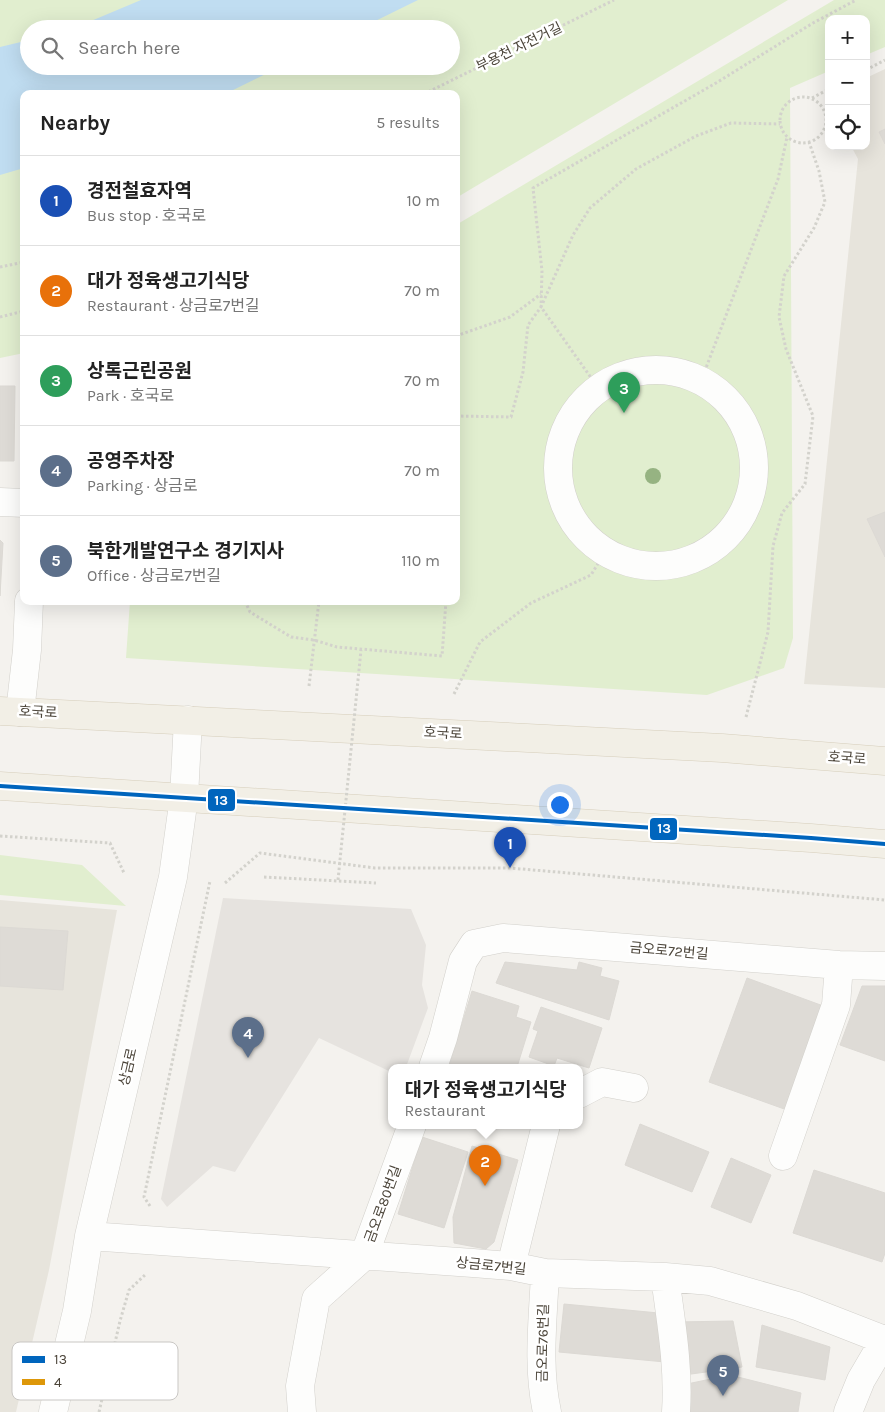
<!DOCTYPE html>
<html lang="en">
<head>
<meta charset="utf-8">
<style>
	:root { --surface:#fff; --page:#f6f6f6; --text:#222; --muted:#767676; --line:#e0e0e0; --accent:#d93025 }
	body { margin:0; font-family:Karla,"Noto Sans KR",sans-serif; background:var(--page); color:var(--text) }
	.controls { position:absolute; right:15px; top:15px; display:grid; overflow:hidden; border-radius:10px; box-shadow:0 5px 20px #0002 }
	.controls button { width:45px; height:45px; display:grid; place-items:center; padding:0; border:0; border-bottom:1px solid var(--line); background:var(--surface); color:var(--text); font:25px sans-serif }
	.you { position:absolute; left:559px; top:804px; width:18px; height:18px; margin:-12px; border:4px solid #fff; border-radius:50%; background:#1a73e8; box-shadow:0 0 0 8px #1a73e833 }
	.badge { display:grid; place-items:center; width:32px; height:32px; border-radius:50%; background:var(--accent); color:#fff; font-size:16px; font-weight:700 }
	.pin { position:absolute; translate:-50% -41px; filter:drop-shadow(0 1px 2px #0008) }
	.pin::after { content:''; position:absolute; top:26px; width:18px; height:15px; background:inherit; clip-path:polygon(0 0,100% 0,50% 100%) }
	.popup { position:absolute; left:388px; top:1064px; width:195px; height:65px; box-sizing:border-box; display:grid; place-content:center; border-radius:10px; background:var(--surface); filter:drop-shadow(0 1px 4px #0005); font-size:16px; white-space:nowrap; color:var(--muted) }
	.popup b { font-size:19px; color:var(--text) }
	.popup::after { content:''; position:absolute; left:50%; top:100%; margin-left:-10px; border:10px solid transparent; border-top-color:var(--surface) }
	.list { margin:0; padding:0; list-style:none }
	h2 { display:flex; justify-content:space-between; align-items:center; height:65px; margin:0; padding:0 20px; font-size:21px }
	h2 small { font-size:16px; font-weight:400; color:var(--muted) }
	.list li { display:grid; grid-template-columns:32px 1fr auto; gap:15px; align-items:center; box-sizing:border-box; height:90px; padding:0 20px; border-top:1px solid var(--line) }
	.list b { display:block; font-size:19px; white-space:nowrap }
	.list p { margin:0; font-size:16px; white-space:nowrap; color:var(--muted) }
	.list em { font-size:16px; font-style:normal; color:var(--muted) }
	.icon { flex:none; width:28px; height:28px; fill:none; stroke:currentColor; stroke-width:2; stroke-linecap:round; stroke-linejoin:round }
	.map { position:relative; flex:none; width:885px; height:1412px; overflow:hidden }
	.search { position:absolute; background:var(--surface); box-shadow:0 5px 20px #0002; left:20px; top:20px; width:440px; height:55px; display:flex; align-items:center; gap:12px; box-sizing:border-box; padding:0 18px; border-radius:28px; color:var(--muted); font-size:19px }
	.panel { position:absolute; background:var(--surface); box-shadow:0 5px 20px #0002; left:20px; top:90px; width:440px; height:515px; border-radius:10px }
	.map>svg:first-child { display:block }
</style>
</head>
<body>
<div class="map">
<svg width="885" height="1412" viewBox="0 0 885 1412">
	<rect width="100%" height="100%" fill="#f4f2ee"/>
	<path fill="#e7e4dc" d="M885,69v619l-81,-4 54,-525 -7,-13h15v-68z
		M0,900l117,10 -68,360 -33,142h-16z"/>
	<path fill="#e1eecf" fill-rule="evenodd" d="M0,0h788l-332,198v-104h-432v259l-24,5zM29,29h422v37h-422z
		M834,0h51v47l-19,8v-36h-37v52l-39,17 3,550 -9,30 -77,27 -581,-37 4,-57h326v-376z
		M0,855l82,10 44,41 -126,-11z"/>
	<path fill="#e6e3df" d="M223,898l188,11 15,36 -4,40 6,23 -22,59h-15v5l-72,-34 -84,134 -22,-6 -46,41 -6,-8z"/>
	<path fill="#c0ddf1" d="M141,0h277l-59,29h-287z
		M29,40v26h253l-57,28h-201v74l-24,7v-128z"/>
	<path fill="#dedbd6" stroke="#dcd9d4" d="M885,129v15l-6,-12z
		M0,386h15l-1,75h-14z
		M885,512v45l-18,-38z
		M0,540l3,3 -3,53z
		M0,927l68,4 -5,59 -63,-4z
		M505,962l72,8 2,-8 23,6 -2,8 19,5 -10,39 -113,-37z
		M747,978l79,29 -39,103 -78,-28z
		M862,986h23v75l-45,-16z
		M472,991l47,15 -3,11 15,5 -14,45h-68z
		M541,1007l61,21 -13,40 -32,-10 -3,8 -25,-9 9,-26 -5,-2z
		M640,1124l69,28 -17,40 -67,-27z
		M422,1137l46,15 -24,76 -46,-14z
		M472,1146l46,14 -24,82 -8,7 -32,-6 -1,-26z
		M731,1158l40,17 -20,48 -40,-16z
		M814,1170l71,23v60l-3,9 -89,-29z
		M564,1304l105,10 -4,48 -106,-10z
		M733,1321l9,46 -58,8 -8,-53z
		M762,1325l68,22 -5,33 -69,-13z
		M730,1375l71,18 -3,19h-115l4,-28z"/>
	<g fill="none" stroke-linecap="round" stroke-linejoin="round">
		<defs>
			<path id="minor" d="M558 468a98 98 0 1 1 196 0a98 98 0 1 1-196 0Z
				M0,502l24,1
				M20,712l7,-62 2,-49
				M433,1067l10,-29 20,-77 11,-17 29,-6 336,27 46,1
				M579,1094l23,-12 32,6
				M783,1156l53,-151 3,-40
				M89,1236l384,27 38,3 34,7 120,4 45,4 87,25 87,34
				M511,1266l35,-141
				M545,1273c-2,47 -8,93 2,139
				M665,1277c6,45 14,90 11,135
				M53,1412l24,-101 12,-75 84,-359 11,-80 4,-77
				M302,1412l-2,-26 16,-87 48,-43 48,-131
				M848,1412l13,-32 24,-41"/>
			<path id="major" d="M0,711l722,37 163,13
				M0,786l811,52 74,6"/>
		</defs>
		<use href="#minor" stroke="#d2d0cb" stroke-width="29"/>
		<use href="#major" stroke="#d6cebb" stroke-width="29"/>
		<path stroke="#d3d2cc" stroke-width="3" stroke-dasharray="2.5 2.5" stroke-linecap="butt" d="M866,70l19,-10
			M424,94l190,-94
			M780 120a23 23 0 1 1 46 0a23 23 0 1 1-46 0Z
			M812,98l17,-9
			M0,267l24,-5
			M0,317l24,-6
			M456,336l54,-19 31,-23
			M701,381l77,-202 9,-42
			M599,389l-58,-82 32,-72 17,-27 46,-39 60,-33 35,-13 49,1
			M456,416l55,1 12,-45 5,-47 13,-18 1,-36 -9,-83 183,-105 97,-60 43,-23
			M245,601l5,11 41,25 23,3 23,7 105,9 4,-55
			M309,686l10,-85
			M454,694l26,-52 51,-39 60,-28 14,-23
			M746,717l22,-85 5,-86 9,-33 23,-29 8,-68 -27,-67 -7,-32 5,-41 30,-48 11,-26 -6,-31 -10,-29
			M0,836l110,7 14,30
			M264,877l112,6
			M225,883l35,-30 115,15h135l375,32
			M150,1206l-6,-9 66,-316
			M99,1412l21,-91 9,-31 17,-16"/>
		<use href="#minor" stroke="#fdfdfc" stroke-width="28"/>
		<use href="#major" stroke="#f2efe6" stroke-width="28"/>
		<path stroke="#d3d2cc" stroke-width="3" stroke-dasharray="2.5 2.5" stroke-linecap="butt" d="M338,880l23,-230"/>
		<defs>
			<path id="bus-1" d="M0,786l811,52 74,6"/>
		</defs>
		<use href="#bus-1" stroke="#fff" stroke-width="8"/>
		<use href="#bus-1" stroke="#0065bd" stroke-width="4"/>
	</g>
	<circle fill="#96b382" cx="653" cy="476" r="8"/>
	<g text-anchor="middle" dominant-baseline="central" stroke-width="5" stroke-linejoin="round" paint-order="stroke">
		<g font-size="14" fill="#4b4439" stroke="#fff">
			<text transform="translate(519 47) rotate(-26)">부용천 자전거길</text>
			<text transform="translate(38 712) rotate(3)">호국로</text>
			<text transform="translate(443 733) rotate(3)">호국로</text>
			<text transform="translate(847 758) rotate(4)">호국로</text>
			<text transform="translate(669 951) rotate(5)">금오로72번길</text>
			<text transform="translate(128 1067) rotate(-77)">상금로</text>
			<text transform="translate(383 1204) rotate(-70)">금오로80번길</text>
			<text transform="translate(491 1266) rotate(6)">상금로7번길</text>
			<text transform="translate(543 1343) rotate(-89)">금오로76번길</text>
		</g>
	</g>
	<rect x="12" y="1342" width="166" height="58" rx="8" fill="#fff" stroke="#c9c7c4" stroke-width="1"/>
	<rect x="22" y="1356" width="23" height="7" fill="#0065bd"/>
	<rect x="22" y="1379" width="23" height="6" fill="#dd9709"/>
	<g font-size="14" fill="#4b4439">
		<text x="54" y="1364">13</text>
		<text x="54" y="1387">4</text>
	</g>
	<g stroke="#fff" stroke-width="2">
		<rect x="207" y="788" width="29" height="24" rx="5" fill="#0065bd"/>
		<rect x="649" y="817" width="29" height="24" rx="5" fill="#0065bd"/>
	</g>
	<g font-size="14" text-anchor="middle" font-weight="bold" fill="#fff">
		<text x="221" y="805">13</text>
		<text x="664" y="833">13</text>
	</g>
</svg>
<div class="controls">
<button>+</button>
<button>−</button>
<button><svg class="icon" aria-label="locate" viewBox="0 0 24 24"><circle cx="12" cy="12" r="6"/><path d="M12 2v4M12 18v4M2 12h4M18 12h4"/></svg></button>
</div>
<div class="you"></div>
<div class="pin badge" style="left:510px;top:868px;background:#1a4fb4">1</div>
<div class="pin badge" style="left:485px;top:1186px;background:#e8710a">2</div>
<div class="popup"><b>대가 정육생고기식당</b>Restaurant</div>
<div class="pin badge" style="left:624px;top:413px;background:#2e9e5b">3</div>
<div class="pin badge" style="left:248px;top:1058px;background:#5c6f8a">4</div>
<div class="pin badge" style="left:723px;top:1396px;background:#5c6f8a">5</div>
<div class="search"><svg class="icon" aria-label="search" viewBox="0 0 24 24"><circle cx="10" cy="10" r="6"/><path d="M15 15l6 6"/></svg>Search here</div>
<section class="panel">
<h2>Nearby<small>5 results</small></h2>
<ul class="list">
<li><span class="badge" style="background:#1a4fb4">1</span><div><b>경전철효자역</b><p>Bus stop · 호국로</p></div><em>10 m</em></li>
<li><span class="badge" style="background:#e8710a">2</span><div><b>대가 정육생고기식당</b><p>Restaurant · 상금로7번길</p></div><em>70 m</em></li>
<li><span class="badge" style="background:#2e9e5b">3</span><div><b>상록근린공원</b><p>Park · 호국로</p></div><em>70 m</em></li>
<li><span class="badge" style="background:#5c6f8a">4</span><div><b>공영주차장</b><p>Parking · 상금로</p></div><em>70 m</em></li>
<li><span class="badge" style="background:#5c6f8a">5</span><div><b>북한개발연구소 경기지사</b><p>Office · 상금로7번길</p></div><em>110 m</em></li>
</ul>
</section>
</div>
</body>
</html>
